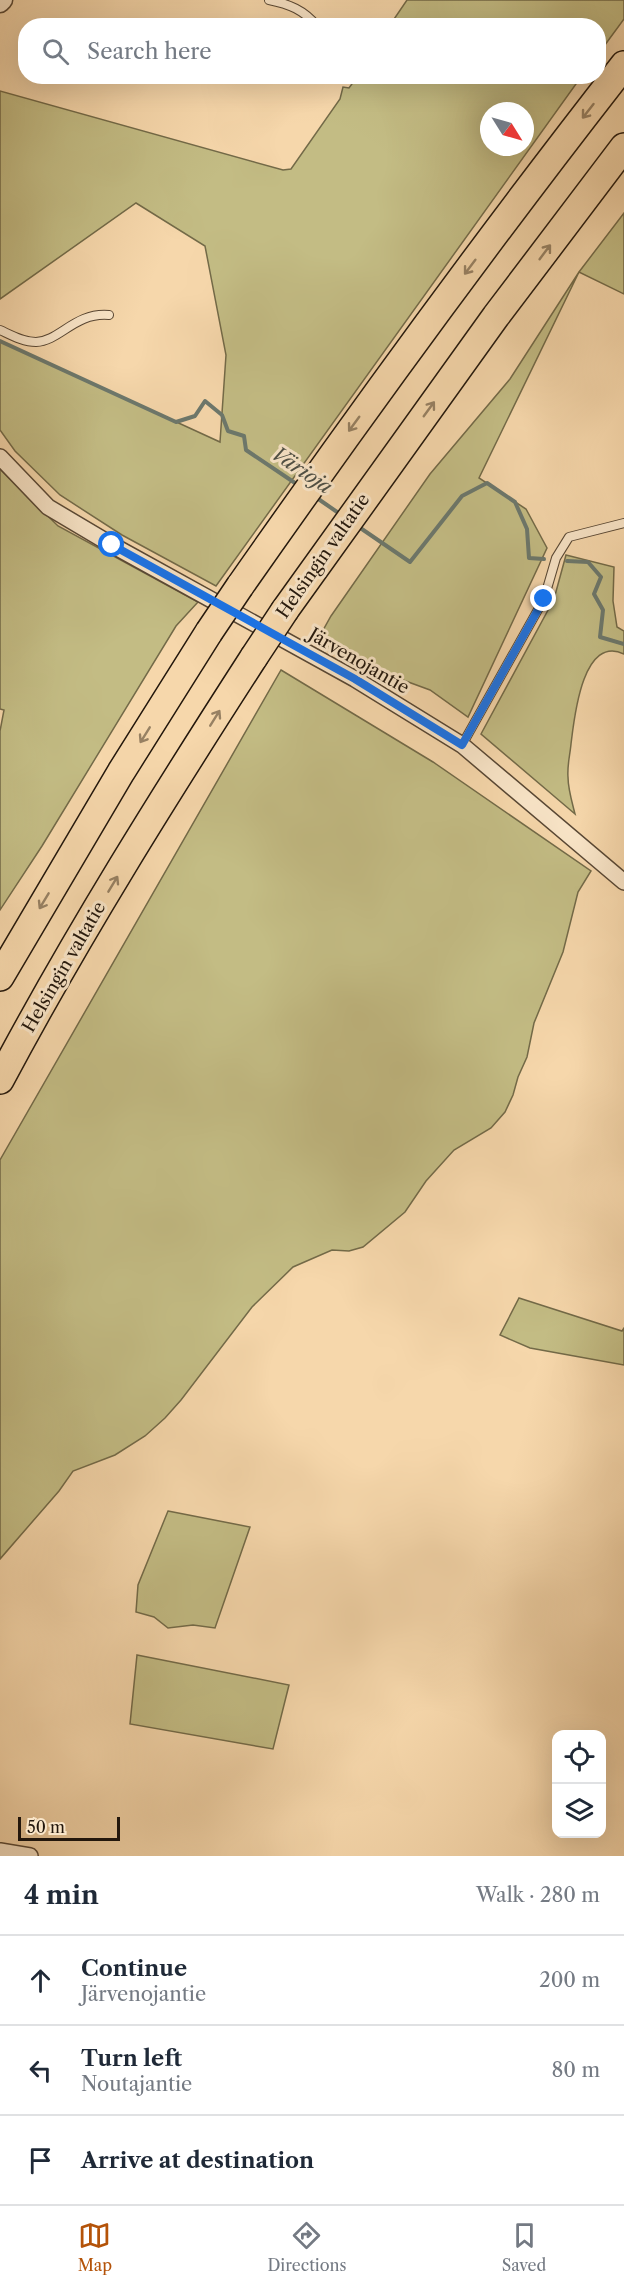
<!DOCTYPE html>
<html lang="en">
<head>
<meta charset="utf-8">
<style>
	:root { --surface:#fff; --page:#f2f2f3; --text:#1f2937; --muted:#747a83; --line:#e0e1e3; --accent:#b45309 }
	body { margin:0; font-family:"Libre Caslon Text",serif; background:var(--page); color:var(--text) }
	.controls { position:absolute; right:18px; bottom:18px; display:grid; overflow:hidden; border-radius:12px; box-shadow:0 6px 24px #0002 }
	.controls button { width:54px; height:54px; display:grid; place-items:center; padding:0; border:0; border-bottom:2px solid var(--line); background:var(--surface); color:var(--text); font:30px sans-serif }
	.compass { position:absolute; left:480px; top:102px; width:54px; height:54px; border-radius:50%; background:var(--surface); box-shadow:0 6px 24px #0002; rotate:127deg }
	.scale { position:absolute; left:18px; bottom:15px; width:102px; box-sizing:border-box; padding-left:6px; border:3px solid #23170c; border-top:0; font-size:16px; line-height:21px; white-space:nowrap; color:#23170c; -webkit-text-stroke:4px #f9e5c8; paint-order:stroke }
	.stop { position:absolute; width:18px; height:18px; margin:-14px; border:4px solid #1a73e8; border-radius:50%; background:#fff }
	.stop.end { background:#1a73e8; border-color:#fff; box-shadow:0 2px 6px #0008 }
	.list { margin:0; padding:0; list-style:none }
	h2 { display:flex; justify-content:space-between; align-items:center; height:78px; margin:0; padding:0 24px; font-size:26px }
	h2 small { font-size:20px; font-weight:400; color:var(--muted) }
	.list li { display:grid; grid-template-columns:39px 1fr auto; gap:18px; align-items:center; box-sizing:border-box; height:90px; padding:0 24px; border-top:2px solid var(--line) }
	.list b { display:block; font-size:22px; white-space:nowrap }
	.list p { margin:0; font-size:20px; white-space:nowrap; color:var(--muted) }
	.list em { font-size:20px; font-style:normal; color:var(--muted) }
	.icon { flex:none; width:33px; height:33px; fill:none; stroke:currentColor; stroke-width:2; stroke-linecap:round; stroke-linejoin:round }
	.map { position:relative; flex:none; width:624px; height:1856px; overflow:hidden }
	.search { position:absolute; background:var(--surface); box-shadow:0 6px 24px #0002; left:18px; right:18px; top:18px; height:66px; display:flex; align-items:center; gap:15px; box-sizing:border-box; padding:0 21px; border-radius:24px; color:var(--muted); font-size:22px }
	.sheet { height:348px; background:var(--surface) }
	nav { display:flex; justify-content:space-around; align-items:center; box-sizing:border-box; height:84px; border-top:2px solid var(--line); background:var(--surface); font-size:16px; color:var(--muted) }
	nav a { display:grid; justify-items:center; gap:3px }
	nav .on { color:var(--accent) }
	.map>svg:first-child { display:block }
</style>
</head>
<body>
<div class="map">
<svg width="624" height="1856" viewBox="0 0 624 1856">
	<rect width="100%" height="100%" fill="#f6d7ab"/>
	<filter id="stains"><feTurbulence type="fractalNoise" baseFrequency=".00333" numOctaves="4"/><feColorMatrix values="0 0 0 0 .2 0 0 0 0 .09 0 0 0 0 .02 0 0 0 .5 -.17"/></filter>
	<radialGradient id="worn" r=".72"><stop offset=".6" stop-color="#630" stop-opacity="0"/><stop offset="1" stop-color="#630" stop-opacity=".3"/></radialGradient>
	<path fill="#c3bc84" stroke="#736a48" stroke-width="1.5" fill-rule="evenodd" d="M407,0h217v19l-25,34 -1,-27 -208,-1z
		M357,77h224l-365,509 -94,-51 -62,-40 -45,-44 -15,-21v-89l220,101 6,-87 -21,-109 -69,-43 -136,96v-208l283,79 8,-1 49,-70 3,-12 6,1zM489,111h36v36h-36z
		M624,213v81l-45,-22 -100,206 47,31 21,39 -79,169 -38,-27 -79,-29 -34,-20 14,-25 99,-142 80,-95 69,-107z
		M0,469l58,57 140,76 -22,24 -134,220 -42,64v-179l4,-21 -4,-1z
		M566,555l48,12 -1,34 4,26 7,4v23c-42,-20 -50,66 -53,90 -1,11 -4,22 -3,33 0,12 4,25 7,37l-94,-80 73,-135z
		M281,670l152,92 158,109 -13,21 -15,60 -29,71 -7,34 -9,20 -5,18 -8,17 -14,16 -37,22 -28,31 -21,31 -42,35 -14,4 -17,-1 -39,17 -41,40 -71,93 -16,18 -20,18 -30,19 -42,16 -14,20 -59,68v-399z
		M519,1298l103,33 2,-3v37l-94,-17 -30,-13z
		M168,1511l82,16 -35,101 -22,-3 -25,3 -14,-11 -18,-5 2,-27z
		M137,1655l152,30 -16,64 -143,-25z"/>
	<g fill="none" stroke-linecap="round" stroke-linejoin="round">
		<path stroke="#6c786d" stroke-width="4" d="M0,341l176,81 19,-6 10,-15 17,14 6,16 16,5 2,14 52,35
			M314,496l26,18
			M356,525l54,37 52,-66 25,-13 28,19 12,27 2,29 15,1
			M567,561l21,1 13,15 -7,17 9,16 -3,27 24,7"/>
		<defs>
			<path id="service" d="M269,0c20,4 35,10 48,26
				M0,330c11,5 23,12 36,12 24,-1 39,-30 73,-27
				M462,745l82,-146 12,-41 13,-21 55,-14"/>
			<path id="minor" d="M0,457l48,50 64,38 243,134 107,66 162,137
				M0,1851l30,5"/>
			<path id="tertiary" d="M0,3l3,-3"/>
			<path id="motorway" d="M240,586c124,-177 251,-351 384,-521
				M285,610l211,-294 128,-169
				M0,977l121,-205 88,-140
				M0,1080c77,-145 165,-285 254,-423"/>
		</defs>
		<use href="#service" stroke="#584734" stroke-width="10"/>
		<use href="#minor" stroke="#584734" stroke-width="18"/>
		<use href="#tertiary" stroke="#584734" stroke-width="21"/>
		<use href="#motorway" stroke="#23170c" stroke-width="30"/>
		<use href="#service" stroke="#f9e5c8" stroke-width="8"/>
		<use href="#minor" stroke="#f9e5c8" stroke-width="15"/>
		<use href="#tertiary" stroke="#f9e5c8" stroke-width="18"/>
		<use href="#motorway" stroke="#f6d7ab" stroke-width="27"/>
		<defs>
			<path id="motorway-bridge" d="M209,632l31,-46
				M254,657l31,-47"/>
		</defs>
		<use href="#motorway-bridge" stroke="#23170c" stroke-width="30" stroke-linecap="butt"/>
		<use href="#motorway-bridge" stroke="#f6d7ab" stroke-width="27"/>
	</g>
	<defs><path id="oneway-shaft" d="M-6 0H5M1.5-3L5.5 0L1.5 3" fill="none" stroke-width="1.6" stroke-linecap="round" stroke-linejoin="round" transform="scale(1.5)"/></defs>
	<g stroke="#978163">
		<use href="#oneway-shaft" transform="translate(588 111) rotate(128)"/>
		<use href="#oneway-shaft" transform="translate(545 252) rotate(-53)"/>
		<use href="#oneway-shaft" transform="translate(470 267) rotate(127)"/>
		<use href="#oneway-shaft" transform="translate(429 409) rotate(-54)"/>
		<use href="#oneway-shaft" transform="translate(354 424) rotate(126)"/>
		<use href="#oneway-shaft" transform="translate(215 718) rotate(-58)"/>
		<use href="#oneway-shaft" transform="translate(145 735) rotate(122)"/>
		<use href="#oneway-shaft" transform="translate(113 884) rotate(-59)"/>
		<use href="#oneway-shaft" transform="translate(44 901) rotate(121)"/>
	</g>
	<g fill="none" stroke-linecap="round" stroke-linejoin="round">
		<path stroke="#1a73e8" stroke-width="8" d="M112,545l243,134 107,66 82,-146"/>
	</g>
	<g text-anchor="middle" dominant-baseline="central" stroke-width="6" stroke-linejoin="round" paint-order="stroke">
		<g font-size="18" fill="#23170c" stroke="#f9e5c8">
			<text transform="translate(323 556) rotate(-55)">Helsingin valtatie</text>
			<text transform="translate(359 661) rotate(30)">Järvenojantie</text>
			<text transform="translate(64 967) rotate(-60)">Helsingin valtatie</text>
		</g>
		<g font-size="20" font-style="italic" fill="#4e4f45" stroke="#f9e5c8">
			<text transform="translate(302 470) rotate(34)">Värioja</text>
		</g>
	</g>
	<rect width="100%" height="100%" filter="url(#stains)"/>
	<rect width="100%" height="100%" fill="url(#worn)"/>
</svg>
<div class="controls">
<button><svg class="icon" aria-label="locate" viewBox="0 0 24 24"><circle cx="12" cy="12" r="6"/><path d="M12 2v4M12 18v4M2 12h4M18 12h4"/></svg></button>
<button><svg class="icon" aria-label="layers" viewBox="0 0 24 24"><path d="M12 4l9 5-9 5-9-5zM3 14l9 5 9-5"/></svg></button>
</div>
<svg class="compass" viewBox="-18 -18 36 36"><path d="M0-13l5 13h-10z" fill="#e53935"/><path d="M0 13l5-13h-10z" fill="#747a83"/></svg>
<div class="scale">50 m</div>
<div class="stop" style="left:112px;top:545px"></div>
<div class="stop end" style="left:544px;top:599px"></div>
<div class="search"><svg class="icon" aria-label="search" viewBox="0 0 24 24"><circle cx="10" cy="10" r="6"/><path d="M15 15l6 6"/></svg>Search here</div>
</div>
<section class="sheet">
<h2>4 min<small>Walk · 280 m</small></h2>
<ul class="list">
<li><svg class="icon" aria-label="ahead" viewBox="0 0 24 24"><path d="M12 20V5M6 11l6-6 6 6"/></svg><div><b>Continue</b><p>Järvenojantie</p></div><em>200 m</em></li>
<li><svg class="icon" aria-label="left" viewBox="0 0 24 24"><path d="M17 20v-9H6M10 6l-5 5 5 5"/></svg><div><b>Turn left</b><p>Noutajantie</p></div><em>80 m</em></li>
<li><svg class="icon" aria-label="arrive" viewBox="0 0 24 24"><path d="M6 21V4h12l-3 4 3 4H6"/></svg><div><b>Arrive at destination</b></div></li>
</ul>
</section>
<nav>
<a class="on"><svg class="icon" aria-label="map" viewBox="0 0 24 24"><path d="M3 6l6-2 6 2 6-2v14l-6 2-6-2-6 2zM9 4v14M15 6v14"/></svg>Map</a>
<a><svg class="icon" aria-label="directions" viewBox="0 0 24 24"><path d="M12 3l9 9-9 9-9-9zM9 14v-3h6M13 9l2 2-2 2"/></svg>Directions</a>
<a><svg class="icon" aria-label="saved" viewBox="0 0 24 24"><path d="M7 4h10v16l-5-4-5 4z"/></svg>Saved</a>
</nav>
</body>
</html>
